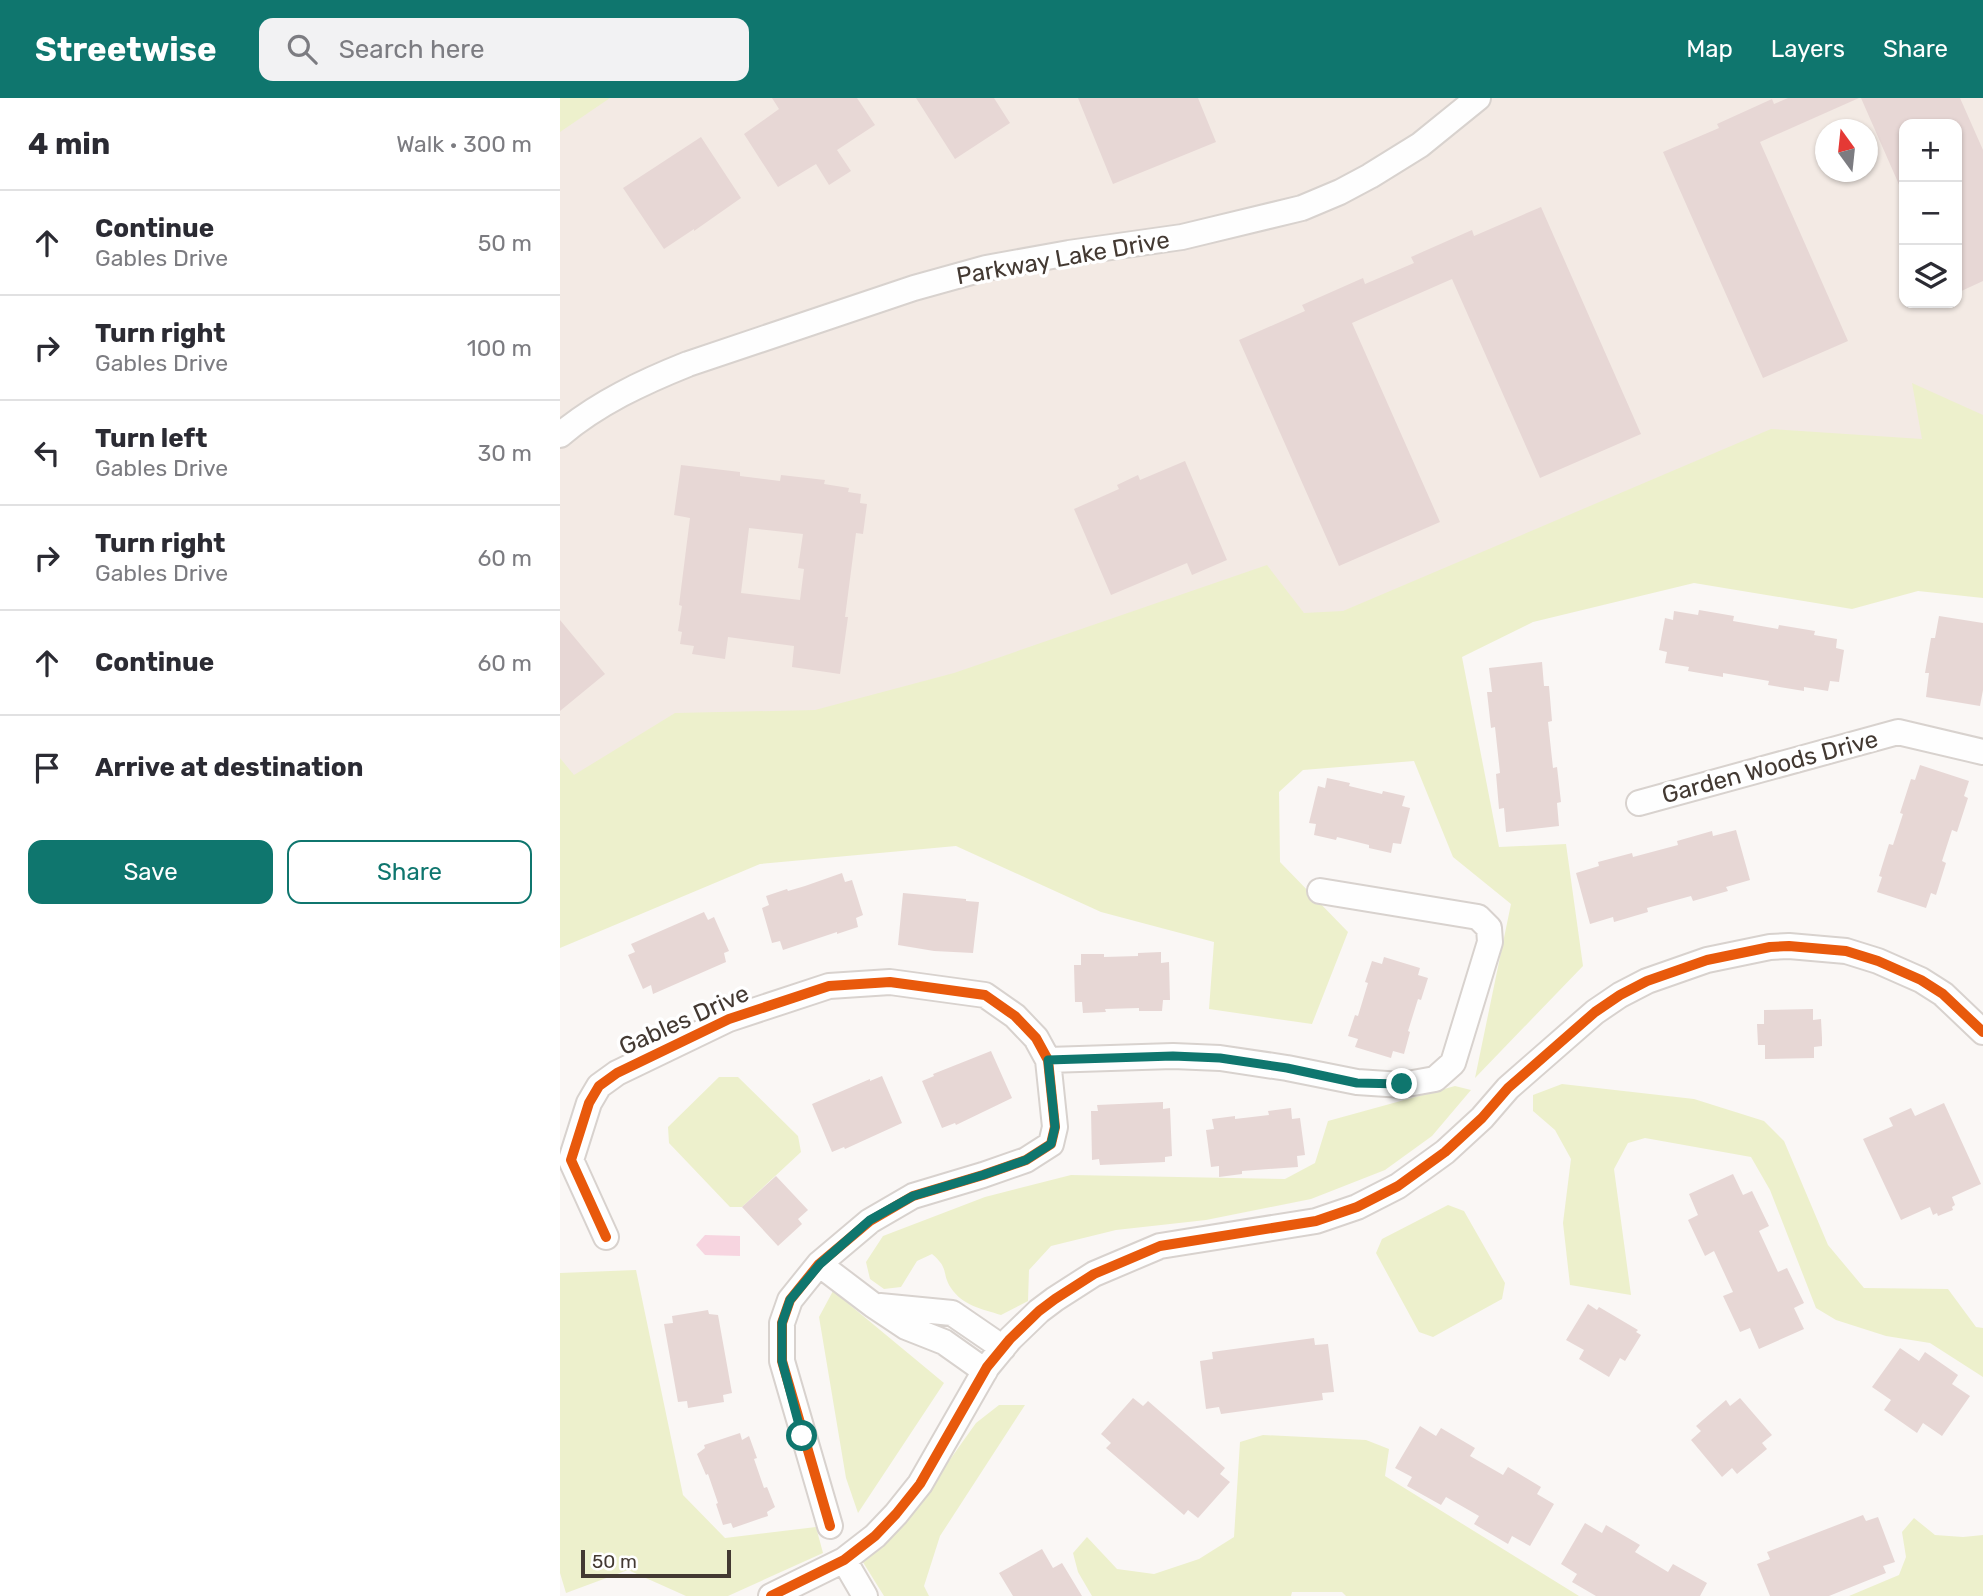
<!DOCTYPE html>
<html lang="en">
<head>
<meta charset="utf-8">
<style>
	:root { --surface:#fff; --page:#f2f2f3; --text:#2b2b33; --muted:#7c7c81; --line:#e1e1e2; --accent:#0f766e }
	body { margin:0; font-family:Rubik,sans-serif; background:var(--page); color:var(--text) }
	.controls { position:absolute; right:21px; top:21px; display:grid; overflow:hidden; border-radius:14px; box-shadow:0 2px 5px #0004 }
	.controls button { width:63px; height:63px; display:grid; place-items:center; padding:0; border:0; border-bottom:2px solid var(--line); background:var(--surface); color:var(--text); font:35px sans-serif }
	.compass { position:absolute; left:1255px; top:21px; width:63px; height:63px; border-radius:50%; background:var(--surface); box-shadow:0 2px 5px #0004; rotate:345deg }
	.scale { position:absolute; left:21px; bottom:18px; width:150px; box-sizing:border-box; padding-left:7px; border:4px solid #433932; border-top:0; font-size:19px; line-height:24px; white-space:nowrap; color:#433932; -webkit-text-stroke:5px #fff; paint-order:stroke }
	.stop { position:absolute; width:21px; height:21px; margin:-16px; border:5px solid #0f766e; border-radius:50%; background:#fff }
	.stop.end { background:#0f766e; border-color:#fff; box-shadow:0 2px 7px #0008 }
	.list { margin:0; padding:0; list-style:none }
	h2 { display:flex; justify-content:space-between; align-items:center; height:91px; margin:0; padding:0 28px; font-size:30px }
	h2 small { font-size:23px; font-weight:400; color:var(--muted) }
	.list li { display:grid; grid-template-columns:46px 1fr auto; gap:21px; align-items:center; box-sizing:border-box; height:105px; padding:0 28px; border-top:2px solid var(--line) }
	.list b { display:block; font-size:26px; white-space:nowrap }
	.list p { margin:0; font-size:23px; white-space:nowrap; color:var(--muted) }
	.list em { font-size:23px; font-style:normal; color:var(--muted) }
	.actions { display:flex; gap:14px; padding:21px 28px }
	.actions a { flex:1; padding:16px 0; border:2px solid var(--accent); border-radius:14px; text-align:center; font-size:24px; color:var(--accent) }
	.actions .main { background:var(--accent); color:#fff }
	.icon { flex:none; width:38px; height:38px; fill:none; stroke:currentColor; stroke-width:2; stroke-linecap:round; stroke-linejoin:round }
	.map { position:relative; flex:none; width:1423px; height:1498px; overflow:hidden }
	header { display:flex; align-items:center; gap:42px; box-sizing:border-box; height:98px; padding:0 35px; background:var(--accent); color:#fff }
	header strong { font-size:33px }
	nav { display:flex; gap:38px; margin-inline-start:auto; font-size:24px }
	.search { width:490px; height:63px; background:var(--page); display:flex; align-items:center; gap:18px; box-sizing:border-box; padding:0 24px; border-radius:14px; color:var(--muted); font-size:26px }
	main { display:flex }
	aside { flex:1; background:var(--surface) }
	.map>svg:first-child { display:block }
</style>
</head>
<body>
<header>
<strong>Streetwise</strong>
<div class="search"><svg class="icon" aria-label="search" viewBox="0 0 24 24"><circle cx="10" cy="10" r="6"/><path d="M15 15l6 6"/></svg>Search here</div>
<nav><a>Map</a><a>Layers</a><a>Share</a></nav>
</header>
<main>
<aside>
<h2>4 min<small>Walk · 300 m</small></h2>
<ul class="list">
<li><svg class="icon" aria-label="ahead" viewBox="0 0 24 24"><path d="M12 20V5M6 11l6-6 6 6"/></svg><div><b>Continue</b><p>Gables Drive</p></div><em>50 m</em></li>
<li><svg class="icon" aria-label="right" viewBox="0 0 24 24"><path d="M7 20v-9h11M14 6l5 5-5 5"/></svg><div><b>Turn right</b><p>Gables Drive</p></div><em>100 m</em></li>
<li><svg class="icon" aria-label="left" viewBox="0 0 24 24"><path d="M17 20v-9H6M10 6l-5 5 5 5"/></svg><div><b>Turn left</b><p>Gables Drive</p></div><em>30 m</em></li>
<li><svg class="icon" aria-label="right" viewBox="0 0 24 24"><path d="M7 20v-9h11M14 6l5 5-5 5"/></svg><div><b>Turn right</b><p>Gables Drive</p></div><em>60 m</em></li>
<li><svg class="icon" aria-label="ahead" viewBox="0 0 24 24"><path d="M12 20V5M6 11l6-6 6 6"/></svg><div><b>Continue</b></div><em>60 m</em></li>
<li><svg class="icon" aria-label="arrive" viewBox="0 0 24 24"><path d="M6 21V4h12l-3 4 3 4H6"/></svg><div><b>Arrive at destination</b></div></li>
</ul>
<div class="actions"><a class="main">Save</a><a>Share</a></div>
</aside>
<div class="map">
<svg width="1423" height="1498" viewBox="0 0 1423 1498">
	<rect width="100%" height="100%" fill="#faf7f5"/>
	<path fill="#f3eae4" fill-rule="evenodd" d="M0,0h1423v450l-103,-34 -1320,362zM1344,26h53v179h-53zM1266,32h42v42h-42z"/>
	<path fill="#edf0cc" d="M0,0h50l-50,34z
		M1352,285l71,32v183l-65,-7 -66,18 -158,-26 -161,39 -71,35 37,190 67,-3 17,122 -108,112 36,-174 -58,-47 -39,-96 -111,9 -24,22 1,70 68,70 -36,92 -103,-15 5,-67 -113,-30 -145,-66 -196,18 -200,84v-190l14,17 101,-62 140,-3 139,-37 313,-108 37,48 39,-2 428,-182 151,10z
		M159,979h19l60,59 3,16 -59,55h-12l-61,-64 -1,-16z
		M1002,986l132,15 70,22 20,20 44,104 36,43 84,1 28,38 7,1v49l-53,-34 -44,-7 -50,-16 -20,-12 -46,-118 -19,-33 -106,-19 -17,5 -14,26 17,126 -61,-10 -7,-62 8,-64 -16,-29 -22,-19v-16z
		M895,988l16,4 -39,46 -47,34 -74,29 -105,21 -90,10 -65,16 -22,24 -1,31 -27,14c-19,-6 -38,-9 -50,-27 -10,-15 -1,-19 -19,-34l-15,7 -16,26 -17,2 -14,-10 -4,-17 17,-26 102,-39 86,-22 214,4 30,-16 13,-42z
		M888,1107l16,6 41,72 -3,16 -69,38 -14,-5 -43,-79 6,-14z
		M76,1172l47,225 42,43 91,-11 7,26 -95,43h-42l-58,-26 -62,23 -6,-20v-300z
		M273,1193l111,92 -86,130 -12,-35 -27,-161z
		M439,1307h26l-85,131 -16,50 5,10h-45l-23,-37 43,-35 72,-101z
		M703,1337l103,5 23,9 -4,27 194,120h-233l-4,-4h-50l-1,4h-199l-14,-24 -5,-19 14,-16 30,32 37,5 45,-15 35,-22 6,-95z
		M1354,1420l21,17 28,2 20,-2v61h-134l50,-21 7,-18 -4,-25z"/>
	<path fill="#f7d5e0" d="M145,1137l35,1v20l-35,-1 -9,-10z"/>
	<path fill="#e7d7d5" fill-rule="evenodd" d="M212,0h85l18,27 -38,25 14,21 -22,14 -13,-21 -38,23 -34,-53 35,-25z
		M356,0h78l16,25 -55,36z
		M518,0h120l18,44 -103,42z
		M1228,0h71l-99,44 88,199 -85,37 -100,-226 56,-24 -2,-4 55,-25 2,5z
		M1301,0h99l23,52v131l-26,12v-169h-53v72z
		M141,39l40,61 -47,33v-2l-30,20 -41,-61z
		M981,109l100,227 -101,44 -88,-199 -100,44 88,199 -101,44 -100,-226 66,-29 -3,-6 61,-27 2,6 49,-21 -3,-6 61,-27 2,6z
		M625,363l42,99 -35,15 -5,-12 -76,32 -37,-86 45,-20 -2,-4 21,-10 2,5z
		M121,367l59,7v4l40,5 1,-6 44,5 -1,4 25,4 -1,4 13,2 -1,9 7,1 -4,30 -7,-1 -11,84h3l-8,57 -48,-7 2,-21 -66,-9 -3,22 -33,-5 2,-8 -14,-2 2,-12 -4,-1 4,-25 -3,-1 11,-87 -16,-3zM189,430l54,6 -5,34 6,1 -4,31 -59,-7z
		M1139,512l35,6 -1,5 45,8 1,-4 36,6 -1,4 23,4 -1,9 8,2 -5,32 -9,-1 -2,10 -24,-4v4l-36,-6 1,-4 -46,-8v4l-35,-6 1,-4 -24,-4 2,-11 -8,-2 6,-32 8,2 1,-9 24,4z
		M1379,518l44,7v67l-3,16 -54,-9 3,-24h-4l6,-35h4z
		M0,522l45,54 -45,37z
		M982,564l2,24h5l3,35 -4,1 5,46 4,-1 4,35 -4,1 2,23 -53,6 -2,-24 -5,1 -3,-35 4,-1 -5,-46 -4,1 -4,-36h5l-3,-24z
		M1360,667l49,16 -5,15 4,2 -11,34 -5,-2 -10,31 4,2 -10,32 -5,-2 -5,15 -49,-16 5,-15 -3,-1 10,-32 4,1 10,-31 -3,-1 11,-34 4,1z
		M767,680l23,5 -1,3 33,8 1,-3 22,5 -3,10 8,2 -9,36 -8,-1 -2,10 -22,-5v-3l-32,-8 -1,3 -22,-5 2,-11 -7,-1 9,-37 7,2z
		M1176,732l14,50 -24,7 2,4 -35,10 -2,-5 -44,12 1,4 -34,10 -1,-5 -23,7 -14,-51 23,-7 -1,-4 34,-9 1,4 45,-12 -1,-4 35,-10 1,5z
		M282,775l3,9 7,-2 11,35 -7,3 2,9 -21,7v-2l-54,18 -3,-9 -8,2 -10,-35 7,-3 -3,-9 21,-7 1,2 17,-5z
		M343,795l63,6v2l13,1 -6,51 -39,-2 -36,-6z
		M144,814l4,8 6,-3 15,34 -5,2 2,9 -73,32 -2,-9 -8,4 -15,-34 7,-3 -4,-8z
		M601,854v11l8,-1 1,38h-7l-1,11h-23v-3l-34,1 1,3 -23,1 -1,-11h-7l-1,-37h7v-11h23v3l34,-1v-3z
		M824,859l36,11 -2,7 10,3 -7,22 -3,-1 -10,32 2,1 -6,22 -11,-3 -2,7 -36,-11 3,-8 -10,-3 7,-21 3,1 10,-33 -3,-1 7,-21 10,3z
		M1253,911v11l8,-1 1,19v8l-8,1v11l-49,1v-14h-7l-1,-21h7v-14z
		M431,953l21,47 -56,27 -1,-2 -13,5 -20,-47 12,-5 -1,-2z
		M322,978l20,47 -57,26 -1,-2 -12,5 -20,-48 58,-25v2z
		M603,1004v7l7,-1 2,48 -7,1v5l-65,3 -1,-6 -7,1 -1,-49h7l-1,-6z
		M1384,1005l37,81 -29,13 3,8 -3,2 1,3 -15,6 -1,-3 -4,2 -3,-8 -29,13 -38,-81 30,-13 -4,-8 22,-10 4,8z
		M731,1010l1,11 8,-1 5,37 -8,1 1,11 -56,4v3l-23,3v-11l-8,1 -5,-37 8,-1 -2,-10 23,-3v3l34,-4 -1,-4z
		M1173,1076l10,21 9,-4 17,35 -10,5 19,41 9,-4 17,35 -10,5 10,21 -45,20 -9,-21 -10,4 -17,-36 10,-4 -19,-41 -9,5 -17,-36 10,-5 -9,-21z
		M216,1078l32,34 -10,9 4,5 -24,22 -36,-39z
		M1028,1206l9,6 2,-3 39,23 -2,2 5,3 -16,26 -5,-3 -11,19 -30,-18 5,-9 -18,-10z
		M148,1212l1,4 9,1 14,78 -9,2 1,7 -36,6 -1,-7 -9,1 -14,-78 9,-1 -1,-7z
		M754,1240l1,7 13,-1 6,48 -12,1 1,7 -102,14 -2,-7 -13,2 -6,-48 13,-2 -1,-7z
		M1340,1250l19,13 6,-9 26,18 7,5 -6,9 18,12 -28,40 -19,-13 -6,10 -20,-14 -13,-9 7,-10 -19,-13z
		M573,1300l10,8 5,-5 77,67 -5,6 10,8 -32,36 -10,-8 -4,5 -78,-67 5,-5 -10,-9z
		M1180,1300l32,37 -10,8 5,6 -30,25 -5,-6 -10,9 -31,-37 10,-9 -5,-5 30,-26 4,6z
		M860,1328l16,10 5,-8 34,20 -5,8 33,19 5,-8 33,20 -4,7 17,10 -24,42 -18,-10 -4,8 -34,-20 5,-8 -33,-19 -5,8 -34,-19 5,-9 -17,-9z
		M180,1335l2,7 7,-4 8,22 -3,1 10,29 3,-1 8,20 -8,5 1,4 -35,12 -2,-5 -8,2 -7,-21 2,-1 -10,-29 -2,1 -9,-21 8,-6 -1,-3z
		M1303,1417l3,6 12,-4 17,45 -12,4 3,7 -57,23h-59l-13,-32 13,-5 -3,-7z
		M1025,1425l17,10 4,-8 34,20 -5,7 33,20 5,-8 34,19 -7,13h-104l-24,-14 5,-8 -16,-10z
		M482,1451l11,19 9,-5 20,33h-69l-14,-23z"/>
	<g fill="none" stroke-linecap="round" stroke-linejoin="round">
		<defs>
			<path id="minor" d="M0,337c38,-32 83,-53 128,-71l226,-76 72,-20 83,-15 113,-16 120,-29 38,-16 30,-16 50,-31 58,-47
				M1079,705l259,-71 85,20
				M488,962l125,-4 47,2 67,10 70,14 45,3 33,-6 18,-16 37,-121 -1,-14 -11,-11 -158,-26
				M46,1139l-35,-77 18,-57 10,-17 18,-13 112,-54 100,-33 61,-4 95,13 30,21 21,22 12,22 7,67 -4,17 -25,16 -43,15 -70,21 -43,25 -51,43 -29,36 -8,23v38l48,165
				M259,1166l54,41 33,22 38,15 41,29
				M320,1208l72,7 51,35
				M284,1462l21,36
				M211,1498l73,-36 31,-24 21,-22 24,-30 67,-117 23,-28 29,-28 16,-12 39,-25 66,-28 156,-25 41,-14 41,-21 47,-34 37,-34 26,-30 87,-76 25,-17 27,-14 60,-21 63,-13 19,-1 57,5 32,10 43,19 22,14 40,38"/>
		</defs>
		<use href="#minor" stroke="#d8d2ce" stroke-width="28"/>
		<use href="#minor" stroke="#fefefe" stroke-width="24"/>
		<defs>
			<path id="cycleway" d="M46,1139l-35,-77 18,-57 10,-17 18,-13 112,-54 100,-33 61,-4 95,13 30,21 21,22 12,22 7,67 -4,17 -25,16 -43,15 -70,21 -43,25 -51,43 -29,36 -8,23v38l48,165
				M211,1498l73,-36 31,-24 21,-22 24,-30 67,-117 23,-28 29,-28 16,-12 39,-25 66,-28 156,-25 41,-14 41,-21 47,-34 37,-34 26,-30 87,-76 25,-17 27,-14 60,-21 63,-13 19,-1 57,5 32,10 43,19 22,14 40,38"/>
		</defs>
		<use href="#cycleway" stroke="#fff" stroke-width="15"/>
		<use href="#cycleway" stroke="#e8590c" stroke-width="10"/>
	</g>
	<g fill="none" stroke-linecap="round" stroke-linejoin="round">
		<path stroke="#0f766e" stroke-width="9" d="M242,1338l-20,-75v-38l8,-23 30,-36 50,-44 43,-24 70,-21 43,-15 25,-16 4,-17 -7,-67 125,-4 47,2 67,10 70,15 45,1"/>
	</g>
	<g text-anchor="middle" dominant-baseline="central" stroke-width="7" stroke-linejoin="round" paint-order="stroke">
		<g font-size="24" fill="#433932" stroke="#fff">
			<text transform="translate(503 160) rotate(-10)">Parkway Lake Drive</text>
			<text transform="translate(1210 669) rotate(-15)">Garden Woods Drive</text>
			<text transform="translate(124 922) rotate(-24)">Gables Drive</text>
		</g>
	</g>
</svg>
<div class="controls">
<button>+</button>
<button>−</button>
<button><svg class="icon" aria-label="layers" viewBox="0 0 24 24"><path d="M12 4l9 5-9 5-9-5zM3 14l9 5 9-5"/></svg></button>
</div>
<svg class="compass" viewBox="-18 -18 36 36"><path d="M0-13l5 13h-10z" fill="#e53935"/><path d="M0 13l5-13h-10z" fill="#7c7c81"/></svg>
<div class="scale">50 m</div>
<div class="stop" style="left:242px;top:1338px"></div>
<div class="stop end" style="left:842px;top:986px"></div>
</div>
</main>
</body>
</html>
